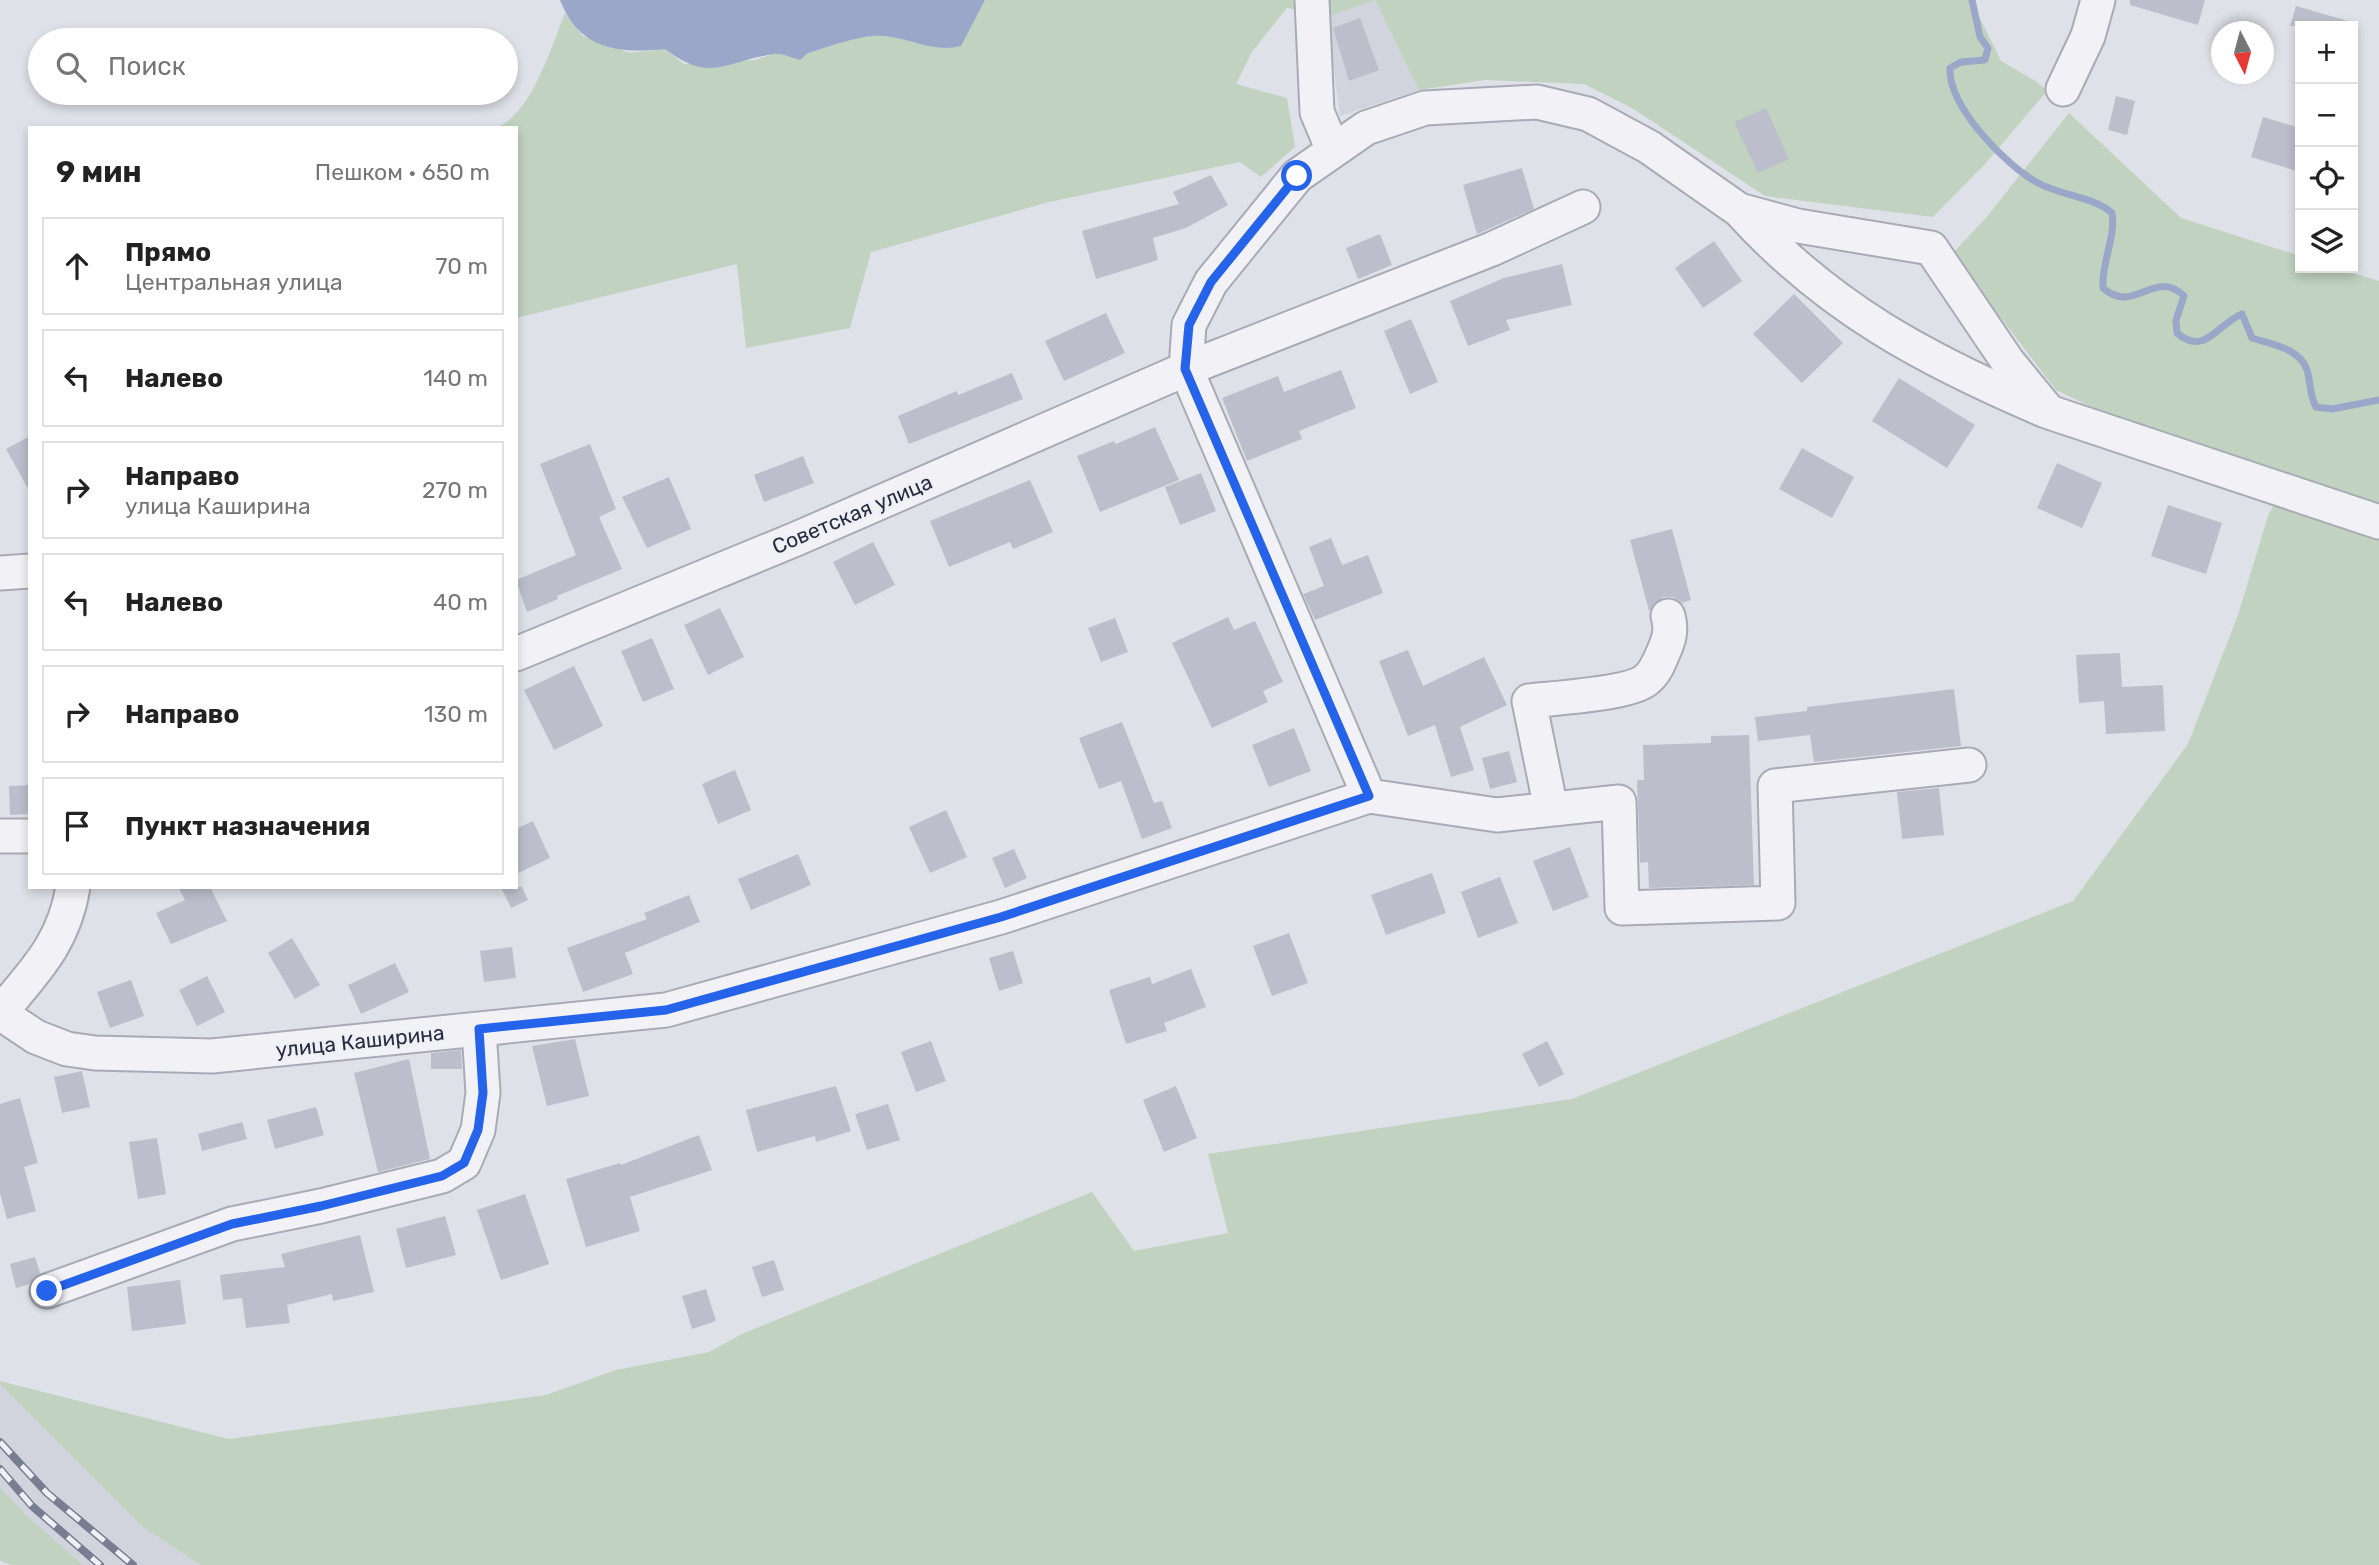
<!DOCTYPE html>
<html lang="ru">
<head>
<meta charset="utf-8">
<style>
	:root { --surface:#fff; --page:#f2f2f2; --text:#222; --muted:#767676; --line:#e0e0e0 }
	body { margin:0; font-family:Rubik,sans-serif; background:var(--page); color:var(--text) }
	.controls { position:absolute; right:21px; top:21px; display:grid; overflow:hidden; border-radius:0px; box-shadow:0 4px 10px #0003 }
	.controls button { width:63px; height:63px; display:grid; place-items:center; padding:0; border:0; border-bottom:2px solid var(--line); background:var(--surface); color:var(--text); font:35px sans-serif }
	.compass { position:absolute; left:2211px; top:21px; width:63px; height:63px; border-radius:50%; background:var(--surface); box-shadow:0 4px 10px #0003; rotate:174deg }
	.stop { position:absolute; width:21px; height:21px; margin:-16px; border:5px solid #2563eb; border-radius:50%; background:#fff }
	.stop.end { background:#2563eb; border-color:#fff; box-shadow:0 2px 7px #0008 }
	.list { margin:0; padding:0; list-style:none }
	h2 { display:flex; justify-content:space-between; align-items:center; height:91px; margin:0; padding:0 28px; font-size:30px }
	h2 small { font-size:23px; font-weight:400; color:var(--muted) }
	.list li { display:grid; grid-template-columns:46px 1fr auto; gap:21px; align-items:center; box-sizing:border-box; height:98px; margin:0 14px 14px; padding:0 14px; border:2px solid var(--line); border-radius:0px }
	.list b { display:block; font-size:26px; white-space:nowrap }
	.list p { margin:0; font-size:23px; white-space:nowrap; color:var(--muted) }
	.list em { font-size:23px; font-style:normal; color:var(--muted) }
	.icon { flex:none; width:38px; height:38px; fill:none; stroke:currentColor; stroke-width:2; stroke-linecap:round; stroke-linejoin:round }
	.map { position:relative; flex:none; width:2379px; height:1565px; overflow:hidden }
	.search { position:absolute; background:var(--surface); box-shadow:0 4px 10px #0003; left:28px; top:28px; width:490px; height:77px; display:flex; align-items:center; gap:18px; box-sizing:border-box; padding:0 24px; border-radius:38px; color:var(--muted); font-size:26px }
	.panel { position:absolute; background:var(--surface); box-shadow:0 4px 10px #0003; left:28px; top:126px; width:490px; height:763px; border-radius:0px }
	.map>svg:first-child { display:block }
</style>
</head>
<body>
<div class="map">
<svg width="2379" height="1565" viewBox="0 0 2379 1565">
	<rect width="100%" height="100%" fill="#dfe1e8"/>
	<path fill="#d1d3dd" d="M1375,0l44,90 -79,26 -13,-99z
		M0,1384l144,144 57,37h-118l-57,-50 -26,-28z"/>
	<path fill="#c1d2c0" d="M985,0h986l30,61 36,21 10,9 -62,73 -52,53 -168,-21 -133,-88 -48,-24 -99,-4 -66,10 -44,-90 -48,17 -40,-9 -35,44 -16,32 51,14 8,49 -34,30 -21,-15 -191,40 -178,50 -21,76 -104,20 -9,-84 -221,54v-190h-22c36,-9 58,-83 71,-115l18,23 47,17 35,-4 19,15 71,-4 21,-7 24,6 8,-6c21,-6 43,-15 65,-17 31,-2 57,17 87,10z
		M2069,113l112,105 119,38v12h37l42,13v1284h-2178l-57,-37 -144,-144v-3l229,58 317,-44 70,-25 93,-18 35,-19 348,-141 42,59 94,-18 -20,-79 364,-55 501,-198 115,-157 50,-129 30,-99 18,-35 -144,-50 -86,-41 -104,-136 33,-35z
		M0,1487l26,28 57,50h-71l-12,-4z"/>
	<path fill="#9aa7c8" d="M560,0h425l-24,46c-32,8 -56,-12 -88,-10 -22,2 -44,11 -65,17l-8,7c-8,-2 -18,-7 -26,-6 -49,7 -63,30 -109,-5 -48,5 -86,0 -105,-49z"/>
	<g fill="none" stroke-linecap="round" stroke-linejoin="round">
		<path stroke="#9aa7c8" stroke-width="7" d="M1972,0l8,37 8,11 -3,12 -24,2 -11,6c-2,38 56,98 88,115 24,13 54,13 74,30 4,25 -11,50 -9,75 32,28 52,-21 81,8l-8,24 1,13c28,24 40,-9 65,-19l10,24c18,6 48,10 55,32 4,13 2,24 9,37l16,2 47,-9"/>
	</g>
	<path fill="#bcbfcb" d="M2130,0h75l-7,25 -68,-20z
		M2296,6l52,15 -1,5h-57z
		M1360,18l19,52 -30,11 -16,-53z
		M2116,96l19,5 -8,34 -19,-5z
		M1766,108l23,51 -31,14 -24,-51z
		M2263,117l37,11v44l-49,-15z
		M1522,168l12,41 -57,25 -14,-49z
		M1211,175l17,30 -42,23 -33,10 5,22 -62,19 -14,-48 97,-27 -6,-12z
		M1380,234l12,31 -34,14 -12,-31z
		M1714,241l28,40 -39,27 -28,-40z
		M1562,264l10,41 -66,15 4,10 -42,16 -18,-45 54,-23z
		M1794,294l49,49 -41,40 -49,-49z
		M1106,313l19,40 -61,28 -19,-40z
		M1411,319l27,63 -28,12 -26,-63z
		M1341,370l15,38 -57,23 3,8 -55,22 -25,-63 56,-22 6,16z
		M1012,373l11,26 -114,45 -11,-28 59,-25 1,4z
		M1899,378l76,47 -28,43 -75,-47z
		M1155,427l24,53 -79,32 -23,-56 37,-15 2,3z
		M30,436v56l-24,-43z
		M590,444l26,65 -17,8 23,52 -65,27 1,3 -31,13 -11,-32 60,-25 -36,-91z
		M1802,448l52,29 -22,41 -53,-29z
		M803,456l11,27 -50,19 -10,-27z
		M2057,463l45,20 -20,45 -45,-20z
		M1201,473l15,38 -36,14 -15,-38z
		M669,477l22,52 -44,19 -25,-51z
		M1030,480l23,52 -40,17 -3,-7 -61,25 -19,-46z
		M2168,505l54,18 -16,51 -55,-18z
		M1672,529l19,71 -9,3 -9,-6h-10l-14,14 -19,-71z
		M1331,538l11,27 26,-10 15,38 -68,27 -12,-26 21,-8 -15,-39z
		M873,542l22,43 -40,20 -22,-43z
		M720,608l24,49 -36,18 -24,-50z
		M1228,617l6,13 21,-9 28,61 -20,9 5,11 -56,26 -40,-85z
		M1115,618l13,34 -27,10 -13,-34z
		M652,638l22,51 -31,13 -22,-51z
		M1408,650l15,36 61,-29 23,48 -47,22 14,43 -23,7 -16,-52 -27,11 -29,-75z
		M2120,653l2,34 41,-2 2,46 -59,3 -2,-33 -25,2 -3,-48z
		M574,666l29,60 -49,24 -30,-60z
		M1954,689l7,57 -147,16 -4,-27 -52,6 -3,-24 52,-6v-4z
		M1122,722l32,81 8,-2 10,27 -30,11 -21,-58 -22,8 -20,-51z
		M1294,728l17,43 -42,16 -17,-42z
		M1749,735l5,150 -105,3 -1,-26 -8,1 -3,-83h7l-1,-35 68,-2v-7z
		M1509,751l8,31 -27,7 -8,-31z
		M735,770l16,40 -33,14 -16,-40z
		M30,785v29l-20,1 -1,-29z
		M1939,788l5,47 -42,4 -5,-47z
		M946,810l21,47 -37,16 -21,-46z
		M533,821l17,37 -34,16v-45z
		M1570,847l19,50 -36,14 -20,-50z
		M1014,849l13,29 -22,10 -13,-30z
		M798,854l13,31 -60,25 -13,-31z
		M1432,873l14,40 -60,22 -15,-40z
		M1500,877l18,46 -40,15 -17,-46z
		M178,887h32l17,34 -56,23 -15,-31 29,-13z
		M501,887h21l6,13 -17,8z
		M689,895l11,27 -75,31 8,21 -50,18 -16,-44 80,-29 -3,-6z
		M1289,933l19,50 -36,13 -19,-50z
		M292,938l28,47 -25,14 -27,-46z
		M512,947l4,31 -32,4 -4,-31z
		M1013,951l10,32 -24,8 -10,-33z
		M395,963l14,29 -48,22 -13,-29z
		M1191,969l15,38 -42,16 3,8 -41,13 -17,-54 41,-13 2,7z
		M207,976l18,36 -28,14 -18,-36z
		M131,980l13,36 -34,12 -13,-36z
		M575,1039l14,57 -42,10 -15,-60z
		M931,1041l15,40 -30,11 -15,-40z
		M1547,1041l17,33 -25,13 -17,-33z
		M461,1050l1,19h-31v-16z
		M409,1059l21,100 -52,13 -24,-99z
		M82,1071l8,36 -28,6 -8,-36z
		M836,1086l15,45 -35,11 -1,-6 -58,16 -11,-42z
		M1176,1086l21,52 -33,14 -21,-52z
		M20,1098l18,65 -14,4 12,44 -29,8 -7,-26v-89z
		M888,1104l12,36 -33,10 -12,-36z
		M316,1107l8,28 -49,14 -8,-29z
		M242,1122l5,17 -45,12 -4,-17z
		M699,1135l13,35 -82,27 10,34 -54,16 -20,-68 54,-16 1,2z
		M157,1138l9,56 -28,5 -9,-57z
		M525,1194l24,70 -48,16 -24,-70z
		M445,1216l11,39 -50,13 -10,-39z
		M360,1235l14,57 -41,9 -1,-7 -45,11 3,18 -44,5 -4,-30 -19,2 -3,-25 65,-8 -4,-13z
		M35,1257l5,16 -10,11 -14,4 -6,-24z
		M774,1260l10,30 -22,7 -10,-30z
		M180,1280l6,44 -54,7 -5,-44z
		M706,1289l10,32 -24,8 -10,-33z"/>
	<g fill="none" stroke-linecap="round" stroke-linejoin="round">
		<defs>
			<path id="minor" d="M1312,0l5,112 16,38
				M2063,89l25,-53 10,-36
				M1739,210c89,98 187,150 307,201
				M0,573l30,-2
				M516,654l280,-115 390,-170 306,-120 91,-42
				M1369,796l-183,-427 3,-44 22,-43 86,-106 69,-48 59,-20 112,-6 51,12 61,33 90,63 59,16 133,22 77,114 41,50 330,110
				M1551,809l-22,-108c26,-3 100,-7 117,-21 9,-7 13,-17 17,-27 6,-13 9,-23 5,-37
				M0,836h30
				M0,1013l36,24 31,12 28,4 117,3 454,-46 335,-93 368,-121 128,19 122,-13 3,106 156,-5 -3,-117 194,-21
				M0,1013c35,-42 64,-70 73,-126
				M47,1291l185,-67 89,-18 121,-30 22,-13 14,-33 5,-37 -4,-64"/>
		</defs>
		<use href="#minor" stroke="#a8abb5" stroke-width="37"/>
		<use href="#minor" stroke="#f2f2f6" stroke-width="33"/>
		<defs>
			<path id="rail" d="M0,1442l47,51 86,72
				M0,1469l32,37 68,59"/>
		</defs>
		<use href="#rail" stroke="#787d92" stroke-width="8"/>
		<use href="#rail" stroke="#eef0f6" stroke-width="5" stroke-dasharray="16" stroke-linecap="butt"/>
	</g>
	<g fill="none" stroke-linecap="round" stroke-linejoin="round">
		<path stroke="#2563eb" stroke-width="9" d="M47,1291l185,-67 89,-18 121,-30 22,-13 14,-33 5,-37 -4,-64 187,-19 335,-93 368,-121 -184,-427 4,-44 22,-43 86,-106"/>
	</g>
	<g text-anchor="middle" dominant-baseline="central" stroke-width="5" stroke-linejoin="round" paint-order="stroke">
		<g font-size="21" fill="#282c3f" stroke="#eef0f6">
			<text transform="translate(852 514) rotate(-23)">Советская улица</text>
			<text transform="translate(360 1041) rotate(-6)">улица Каширина</text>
		</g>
	</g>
</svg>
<div class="controls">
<button>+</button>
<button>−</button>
<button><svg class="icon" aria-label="locate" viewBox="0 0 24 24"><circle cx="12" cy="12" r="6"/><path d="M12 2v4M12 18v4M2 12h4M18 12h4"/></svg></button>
<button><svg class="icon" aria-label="layers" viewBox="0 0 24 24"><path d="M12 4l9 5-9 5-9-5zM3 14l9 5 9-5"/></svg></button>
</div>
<svg class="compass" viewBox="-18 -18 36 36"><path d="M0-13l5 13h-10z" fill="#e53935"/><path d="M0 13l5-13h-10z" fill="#767676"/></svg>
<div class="stop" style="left:1297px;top:176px"></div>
<div class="stop end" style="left:47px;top:1291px"></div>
<div class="search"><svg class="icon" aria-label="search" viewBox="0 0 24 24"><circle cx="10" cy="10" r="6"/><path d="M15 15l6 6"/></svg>Поиск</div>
<section class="panel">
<h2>9 мин<small>Пешком · 650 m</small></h2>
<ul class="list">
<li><svg class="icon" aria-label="ahead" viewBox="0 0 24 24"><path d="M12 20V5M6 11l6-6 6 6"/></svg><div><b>Прямо</b><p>Центральная улица</p></div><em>70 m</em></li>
<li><svg class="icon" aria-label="left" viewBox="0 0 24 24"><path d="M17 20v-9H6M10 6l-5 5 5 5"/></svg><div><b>Налево</b></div><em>140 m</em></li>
<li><svg class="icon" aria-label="right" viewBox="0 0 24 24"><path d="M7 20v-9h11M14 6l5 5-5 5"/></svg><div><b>Направо</b><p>улица Каширина</p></div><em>270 m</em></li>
<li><svg class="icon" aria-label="left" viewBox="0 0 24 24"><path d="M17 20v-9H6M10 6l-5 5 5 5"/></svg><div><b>Налево</b></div><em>40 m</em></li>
<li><svg class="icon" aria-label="right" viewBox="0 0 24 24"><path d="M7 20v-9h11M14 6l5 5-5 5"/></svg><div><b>Направо</b></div><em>130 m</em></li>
<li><svg class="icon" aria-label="arrive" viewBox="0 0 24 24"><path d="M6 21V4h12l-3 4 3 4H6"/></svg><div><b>Пункт назначения</b></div></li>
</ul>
</section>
</div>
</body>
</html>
